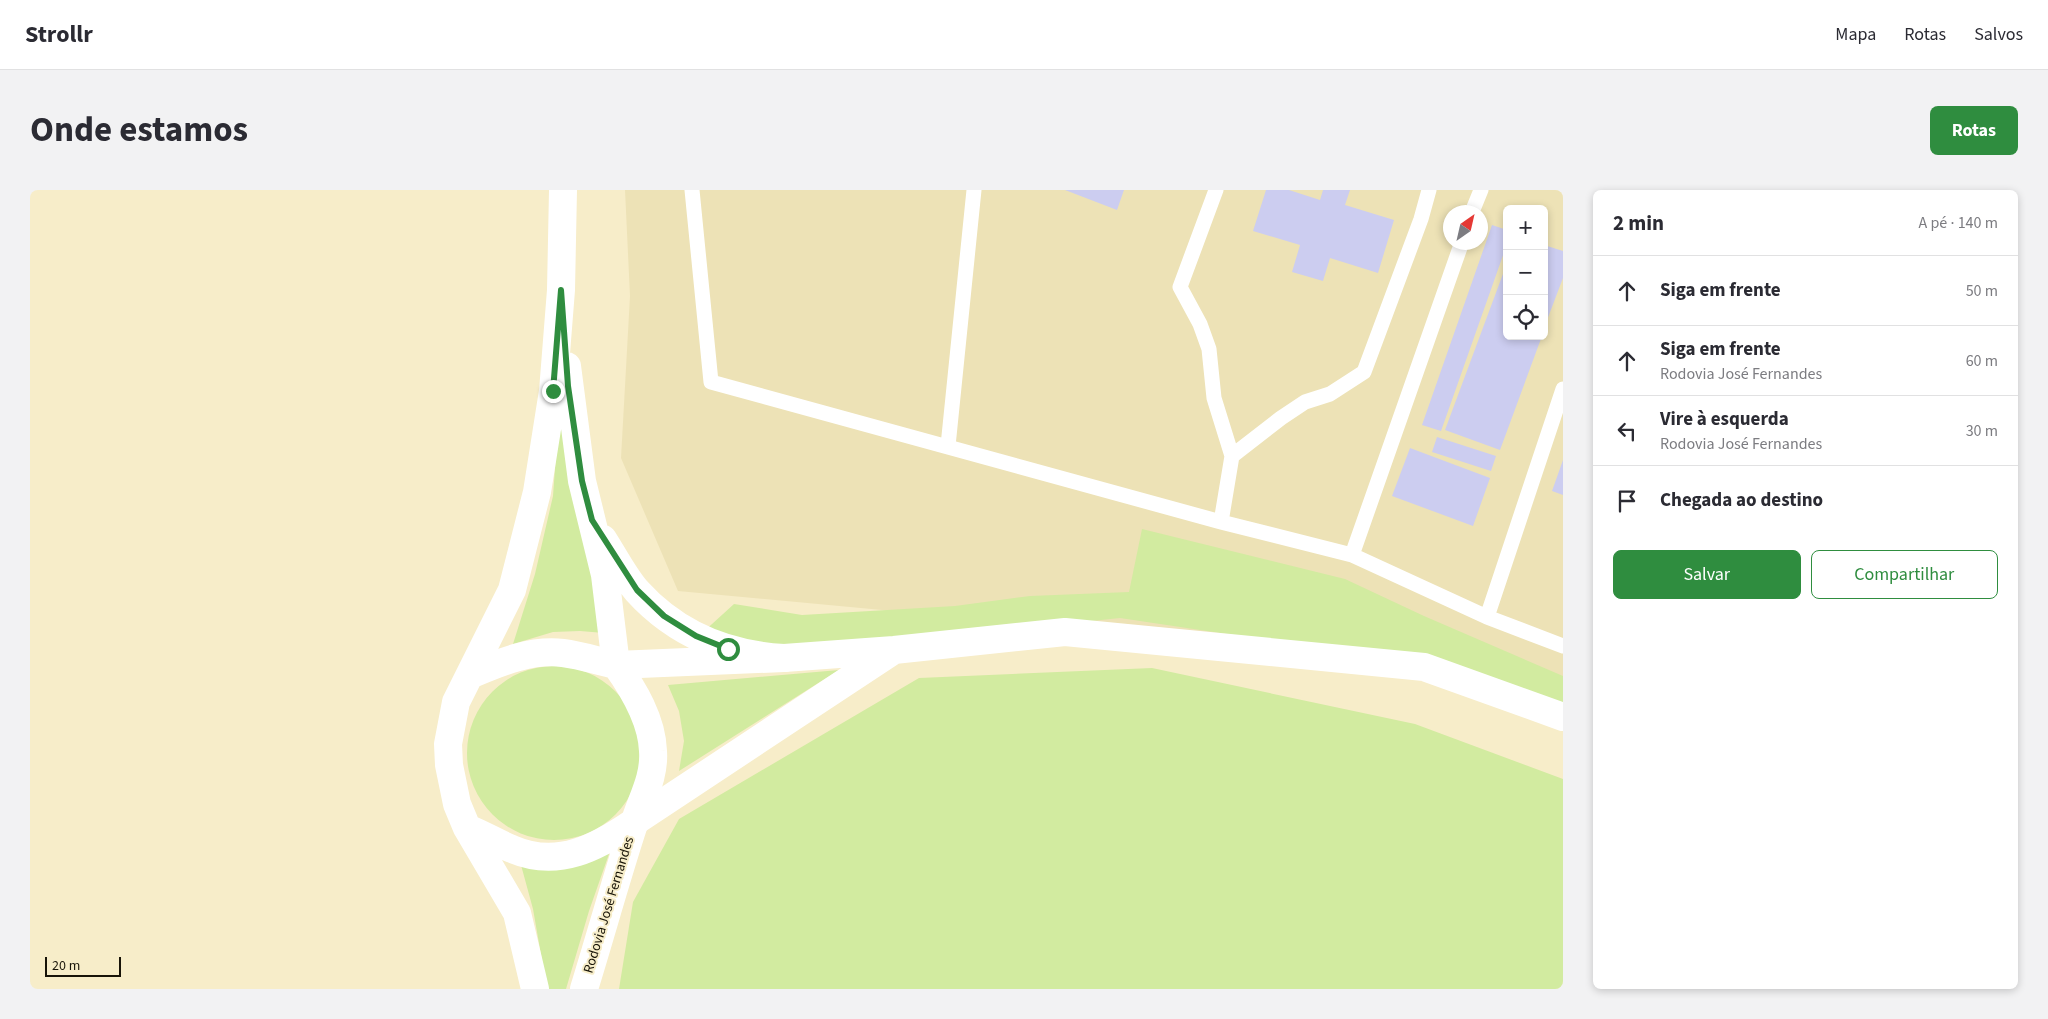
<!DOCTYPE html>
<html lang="pt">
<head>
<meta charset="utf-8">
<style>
	:root { --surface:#fff; --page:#f2f2f3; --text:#2b2b33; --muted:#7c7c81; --line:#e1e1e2; --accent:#2f8d3f }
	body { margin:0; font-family:"Source Sans 3",sans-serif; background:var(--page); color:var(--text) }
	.controls { position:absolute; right:15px; top:15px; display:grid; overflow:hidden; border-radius:8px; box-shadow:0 2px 8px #0003 }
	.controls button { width:45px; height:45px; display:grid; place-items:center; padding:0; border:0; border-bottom:1px solid var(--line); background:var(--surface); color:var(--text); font:25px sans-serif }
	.compass { position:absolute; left:1413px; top:15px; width:45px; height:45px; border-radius:50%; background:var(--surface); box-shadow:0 2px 8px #0003; rotate:34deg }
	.scale { position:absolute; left:15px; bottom:12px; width:76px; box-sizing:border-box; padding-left:5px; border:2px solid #181408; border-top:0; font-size:14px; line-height:18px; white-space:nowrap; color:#181408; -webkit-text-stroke:4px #f7edc9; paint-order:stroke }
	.stop { position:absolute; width:15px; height:15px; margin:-11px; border:4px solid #2f8d3f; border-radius:50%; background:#fff }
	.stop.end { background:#2f8d3f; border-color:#fff; box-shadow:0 1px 5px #0008 }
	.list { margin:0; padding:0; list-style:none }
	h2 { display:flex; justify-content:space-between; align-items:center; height:65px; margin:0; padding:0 20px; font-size:21px }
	h2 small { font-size:16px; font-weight:400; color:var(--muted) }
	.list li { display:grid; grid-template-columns:32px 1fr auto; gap:15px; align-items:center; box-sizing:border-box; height:70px; padding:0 20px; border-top:1px solid var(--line) }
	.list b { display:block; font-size:19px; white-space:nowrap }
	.list p { margin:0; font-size:16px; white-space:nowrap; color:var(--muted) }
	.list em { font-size:16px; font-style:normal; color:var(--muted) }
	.actions { display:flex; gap:10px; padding:15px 20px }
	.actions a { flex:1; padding:11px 0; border:1px solid var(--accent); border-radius:8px; text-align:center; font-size:18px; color:var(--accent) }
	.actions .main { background:var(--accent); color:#fff }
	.icon { flex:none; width:28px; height:28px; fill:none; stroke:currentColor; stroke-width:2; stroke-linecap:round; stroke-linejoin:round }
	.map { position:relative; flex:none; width:1533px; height:799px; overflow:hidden; border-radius:8px }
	header { display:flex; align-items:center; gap:30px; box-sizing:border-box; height:70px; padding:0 25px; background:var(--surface); border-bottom:1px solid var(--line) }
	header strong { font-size:24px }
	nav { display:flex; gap:28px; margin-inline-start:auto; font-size:18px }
	.intro { display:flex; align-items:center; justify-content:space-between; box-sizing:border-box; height:120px; padding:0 30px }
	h1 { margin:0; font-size:35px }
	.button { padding:12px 22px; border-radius:8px; background:var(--accent); color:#fff; font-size:18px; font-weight:700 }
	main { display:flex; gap:30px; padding:0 30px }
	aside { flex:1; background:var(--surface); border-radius:8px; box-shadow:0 2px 8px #0003 }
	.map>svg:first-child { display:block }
</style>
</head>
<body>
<header>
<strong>Strollr</strong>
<nav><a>Mapa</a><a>Rotas</a><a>Salvos</a></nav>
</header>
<div class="intro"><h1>Onde estamos</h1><a class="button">Rotas</a></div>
<main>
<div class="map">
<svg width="1533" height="799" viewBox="0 0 1533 799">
	<rect width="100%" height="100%" fill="#f7edc9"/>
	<path fill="#ede2b6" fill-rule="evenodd" d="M595,0h938v519l-137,-48 -748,-70 -57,-133 9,-162zM1477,19h37v127h-37zM1420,22h30v30h-30z"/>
	<path fill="#d2eba0" d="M530,208l44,235 -24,-2 -27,1 -40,12 22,-70 18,-78z
		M1112,339l203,50 79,37 139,60v36l-137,-48 -306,-46 -343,36 -76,-20 33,-30 68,11 153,-9 75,-10 99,-4z
		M437 563a87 87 0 1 1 174 0a87 87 0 1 1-174 0Z
		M1122,478l263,56 148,55v210h-944l14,-87 46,-83 240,-141z
		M809,480l-160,101 5,-30 -5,-30 -11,-26z
		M488,664h91l-20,57 -23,78h-19l-14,-80z"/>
	<path fill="#cccdf0" d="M1035,0h59l-7,20z
		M1236,0h23l31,10 3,-10h27l-5,15 49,15 -16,53 -48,-15 -7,23 -31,-9 8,-27 -47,-14z
		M1462,35l15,5v14l-66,187 -19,-6z
		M1514,55l19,6v27l-19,50z
		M1477,73v73h35l-42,114 -55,-20z
		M1407,247l59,19 -5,15 -59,-19z
		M1380,258l80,30 -17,48 -81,-30z
		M1533,270v35l-11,-4z"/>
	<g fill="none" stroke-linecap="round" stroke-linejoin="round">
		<path stroke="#fff" stroke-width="15" d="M662,0l19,192 510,140 131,33 135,62 76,29
			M1186,0l-36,97 20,37 9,25 5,49 18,58 -11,66
			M1442,22l9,-22
			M918,256l26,-256
			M1202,266l49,-38 24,-16 25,-8 34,-22 57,-153 8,-29
			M1322,365l110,-313
			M1457,427l76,-228"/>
		<path stroke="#fff" stroke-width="28" d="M586,475l168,-7 110,-8 171,-18 359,35 139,50
			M604,632l257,-170"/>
		<path stroke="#fff" stroke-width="28" d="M537,176l15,115 23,94 11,90
			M573,349c11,17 21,37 34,52 39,43 91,64 147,67
			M440,485c29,-12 60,-26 93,-22 17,2 35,8 53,12 18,25 36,55 37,86 2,27 -12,49 -19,73 -18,55 -33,110 -50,165
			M437,638c16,6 30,15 45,21 46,20 86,-2 122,-27
			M505,799l-18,-76 -50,-85 -10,-24 -8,-39 -1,-21 8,-42 56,-112 25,-98 16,-101 8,-101 2,-100"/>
	</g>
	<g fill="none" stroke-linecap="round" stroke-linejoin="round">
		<path stroke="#2f8d3f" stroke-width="6" d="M523,201l8,-101 7,96 14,95 10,39 45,70 27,26 32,20 32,13"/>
	</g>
	<g text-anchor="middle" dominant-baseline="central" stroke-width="4" stroke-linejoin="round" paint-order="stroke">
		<g font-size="14" fill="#181408" stroke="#f7edc9">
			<text transform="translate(579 715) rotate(-73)">Rodovia José Fernandes</text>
		</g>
	</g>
</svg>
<div class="controls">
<button>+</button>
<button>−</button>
<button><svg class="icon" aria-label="locate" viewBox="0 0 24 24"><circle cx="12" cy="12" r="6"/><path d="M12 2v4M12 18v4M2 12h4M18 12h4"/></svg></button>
</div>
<svg class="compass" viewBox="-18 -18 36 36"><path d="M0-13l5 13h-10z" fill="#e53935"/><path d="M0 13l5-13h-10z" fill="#7c7c81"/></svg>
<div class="scale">20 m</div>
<div class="stop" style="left:698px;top:459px"></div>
<div class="stop end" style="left:523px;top:201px"></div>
</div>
<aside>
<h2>2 min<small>A pé · 140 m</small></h2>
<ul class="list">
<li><svg class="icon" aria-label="ahead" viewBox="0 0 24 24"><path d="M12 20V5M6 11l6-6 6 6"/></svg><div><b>Siga em frente</b></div><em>50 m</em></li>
<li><svg class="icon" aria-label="ahead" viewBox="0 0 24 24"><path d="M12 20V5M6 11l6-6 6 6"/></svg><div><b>Siga em frente</b><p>Rodovia José Fernandes</p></div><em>60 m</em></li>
<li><svg class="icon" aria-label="left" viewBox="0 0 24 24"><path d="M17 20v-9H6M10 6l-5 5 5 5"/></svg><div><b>Vire à esquerda</b><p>Rodovia José Fernandes</p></div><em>30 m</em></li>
<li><svg class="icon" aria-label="arrive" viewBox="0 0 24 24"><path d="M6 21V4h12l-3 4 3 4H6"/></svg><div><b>Chegada ao destino</b></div></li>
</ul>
<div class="actions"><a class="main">Salvar</a><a>Compartilhar</a></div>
</aside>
</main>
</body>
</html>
